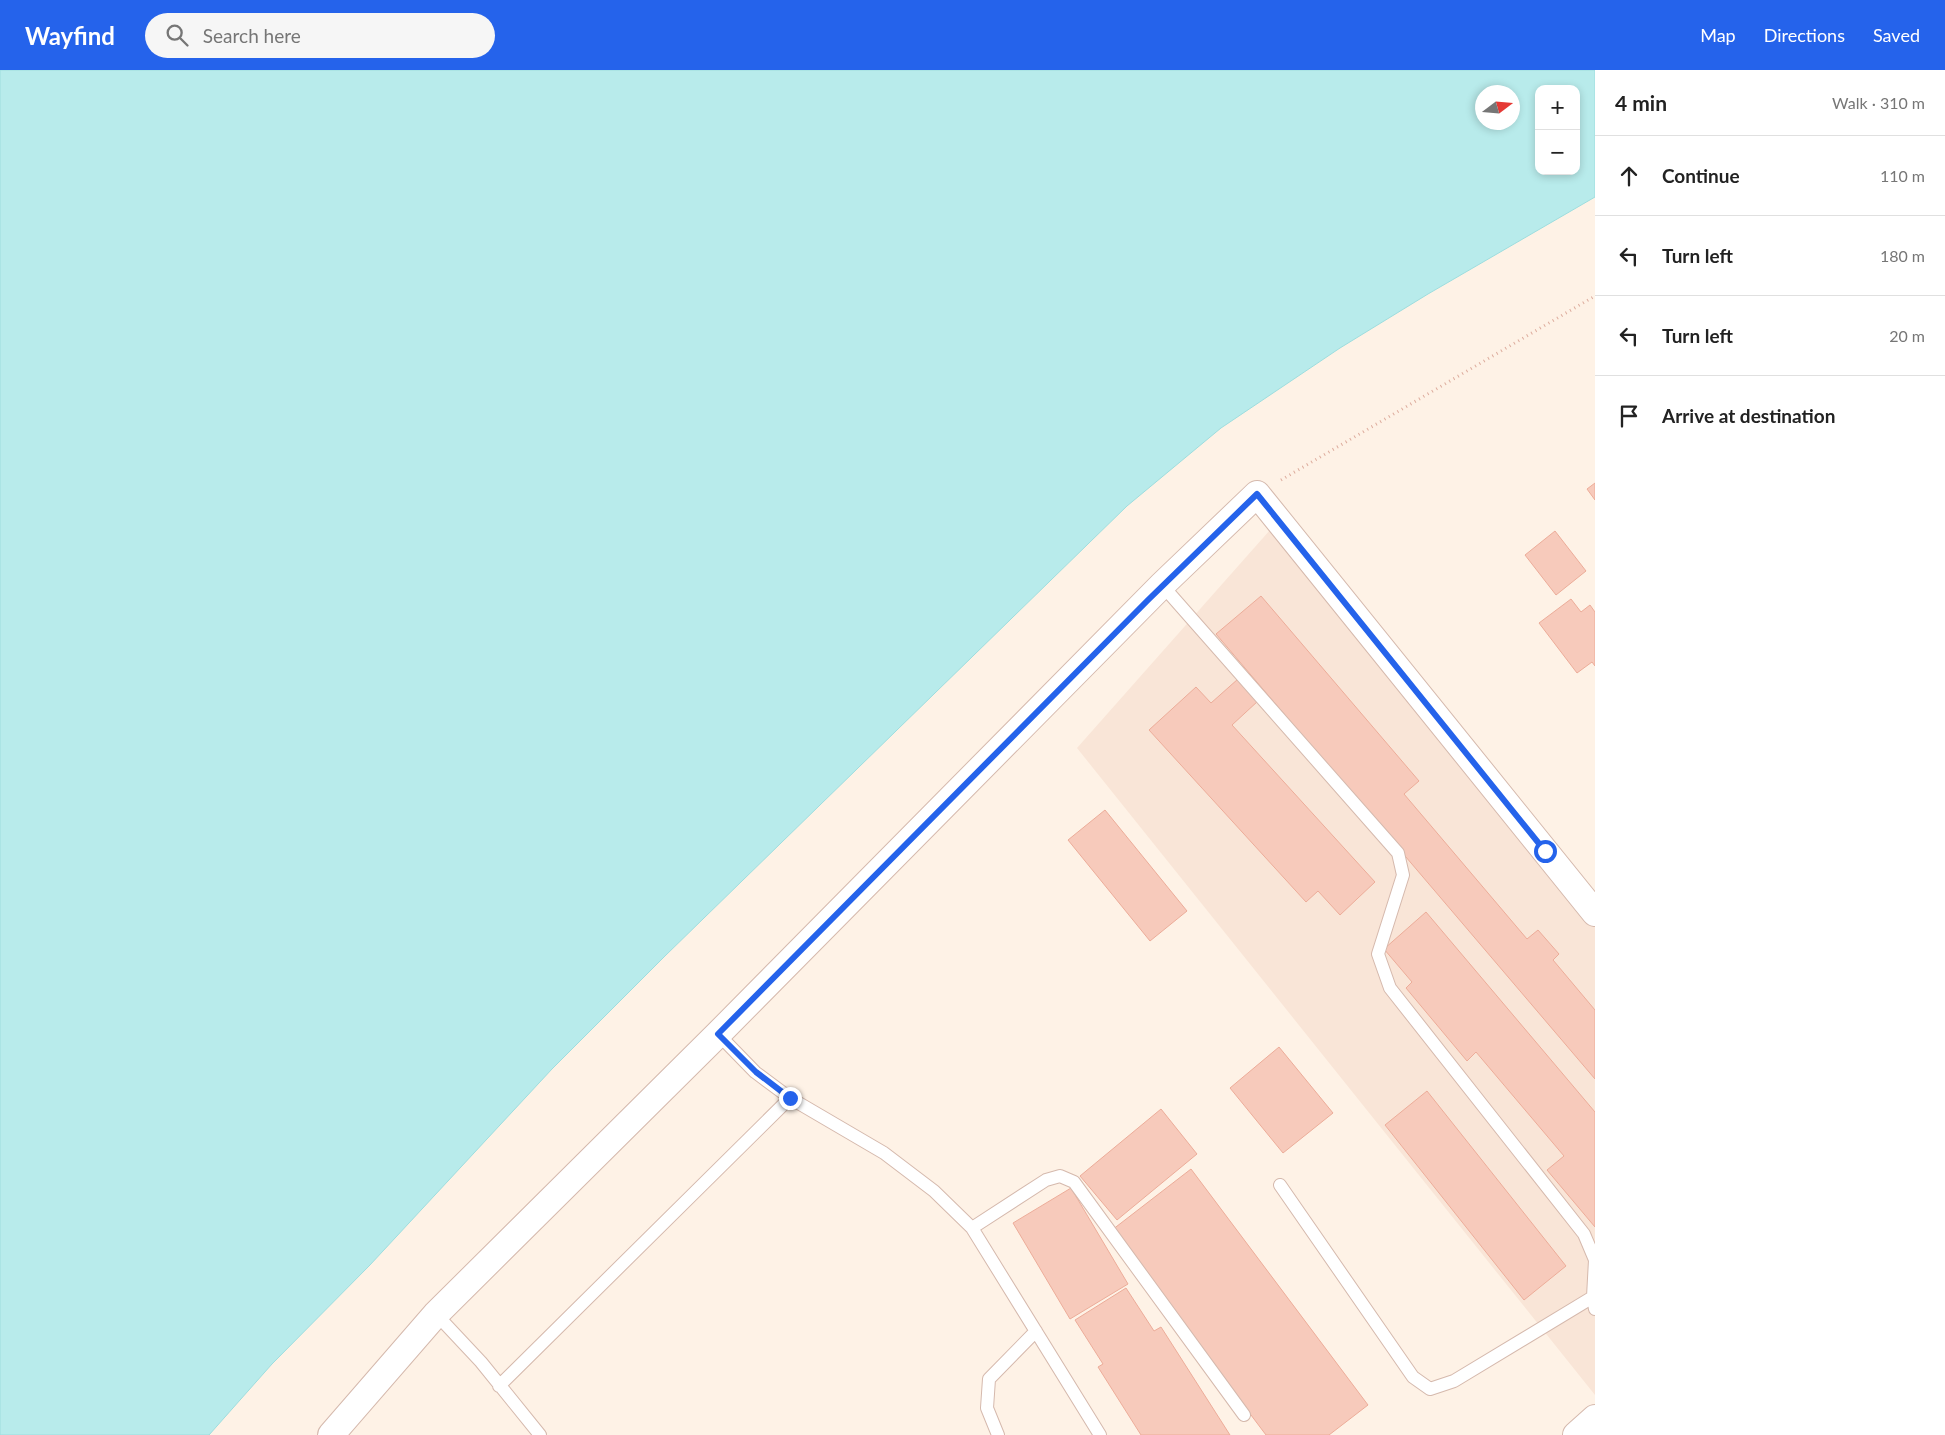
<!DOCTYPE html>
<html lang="en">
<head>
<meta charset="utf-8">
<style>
	:root { --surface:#fff; --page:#f6f6f6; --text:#222; --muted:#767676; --line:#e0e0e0; --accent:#2563eb }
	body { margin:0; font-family:Lato,sans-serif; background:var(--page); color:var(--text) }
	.controls { position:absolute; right:15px; top:15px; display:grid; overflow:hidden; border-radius:10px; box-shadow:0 2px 8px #0003 }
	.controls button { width:45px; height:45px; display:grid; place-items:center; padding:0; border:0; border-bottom:1px solid var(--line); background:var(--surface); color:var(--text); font:25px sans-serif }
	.compass { position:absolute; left:1475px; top:15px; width:45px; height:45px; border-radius:50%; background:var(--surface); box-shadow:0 2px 8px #0003; rotate:74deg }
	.stop { position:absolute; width:15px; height:15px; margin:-11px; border:4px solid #2563eb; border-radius:50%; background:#fff }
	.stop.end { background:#2563eb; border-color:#fff; box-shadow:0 1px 5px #0008 }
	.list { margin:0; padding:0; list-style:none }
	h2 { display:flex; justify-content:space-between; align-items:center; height:65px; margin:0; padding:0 20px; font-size:21px }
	h2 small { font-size:16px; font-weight:400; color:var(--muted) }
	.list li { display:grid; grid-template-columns:32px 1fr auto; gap:15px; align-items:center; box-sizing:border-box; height:80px; padding:0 20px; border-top:1px solid var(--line) }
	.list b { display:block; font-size:19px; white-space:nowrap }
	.list em { font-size:16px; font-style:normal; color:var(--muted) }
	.icon { flex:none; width:28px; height:28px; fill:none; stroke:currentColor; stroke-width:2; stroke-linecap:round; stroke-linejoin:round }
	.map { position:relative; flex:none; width:1595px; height:1365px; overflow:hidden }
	header { display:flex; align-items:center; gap:30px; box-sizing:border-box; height:70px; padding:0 25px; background:var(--accent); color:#fff }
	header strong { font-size:24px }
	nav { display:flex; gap:28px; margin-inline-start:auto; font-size:18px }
	.search { width:350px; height:45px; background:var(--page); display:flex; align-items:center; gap:12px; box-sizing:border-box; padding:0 18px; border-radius:28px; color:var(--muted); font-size:19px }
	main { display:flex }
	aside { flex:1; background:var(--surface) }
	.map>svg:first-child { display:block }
</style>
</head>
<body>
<header>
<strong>Wayfind</strong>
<div class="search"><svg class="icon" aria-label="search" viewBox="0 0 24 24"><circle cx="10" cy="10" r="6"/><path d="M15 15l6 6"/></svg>Search here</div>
<nav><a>Map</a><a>Directions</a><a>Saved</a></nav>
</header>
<main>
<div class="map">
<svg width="1595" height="1365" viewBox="0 0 1595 1365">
	<rect width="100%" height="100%" fill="#fef2e6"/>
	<path fill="#f9e5d7" d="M1277,452l318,405v468l-518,-647z"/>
	<path fill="#b8ebeb" stroke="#9dddde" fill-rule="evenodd" d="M0,0h1595v127l-167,97 -88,54 -119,80 -94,78 -462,450 -113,113 -182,196 -98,99 -63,71h-209zM1539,19h37v82h-37zM1482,22h30v30h-30z"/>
	<path fill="#f7cabb" stroke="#ecac99" d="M1595,413v17l-8,-11z
		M1555,461l31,40 -30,24 -31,-40z
		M1261,526l158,185 -15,13 123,145 11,-9 21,24 -6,6 42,50v69l-379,-445z
		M1571,529l10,13 9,-7 5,7v54l-3,-4 -15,11 -38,-50z
		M1238,609l20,22 -26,24 143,157 -35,33 -22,-24 -12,11 -157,-172 47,-43 15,16z
		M1105,740l82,101 -37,30 -82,-101z
		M1426,842l169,200v115l-48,-57 17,-14 -88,-104 -9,9 -61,-73 6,-6 -28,-33z
		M1279,977l54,66 -50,40 -53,-65z
		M1427,1021l139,175 -42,34 -139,-175z
		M1161,1039l36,45 -80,66 -37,-44z
		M1191,1099l177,236 -39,30h-63l-154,-205z
		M1071,1118l57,96 -58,35 -57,-96z
		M1126,1218l28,43 7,-4 69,108h-89l-43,-68 5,-3 -28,-44z"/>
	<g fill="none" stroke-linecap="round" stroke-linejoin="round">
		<defs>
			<path id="service" d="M1162,515l236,268 5,22 -25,79 12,34 194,246 11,26 -2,37 2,12
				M718,964l37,38 35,26 94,55 50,38 38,37 128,207
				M1280,1115l133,192 17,12 24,-8 139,-84
				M972,1158l74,-48 14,-4 14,6 170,233
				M436,1244l45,48 59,73
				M499,1316l291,-288
				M998,1365l-11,-27 2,-29 47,-48"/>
			<path id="minor" d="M331,1365l105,-121 282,-280 444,-449 95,-91 338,419
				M1576,1365l19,-17"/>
		</defs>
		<use href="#service" stroke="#d5b9ad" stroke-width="14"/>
		<use href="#minor" stroke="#d5b9ad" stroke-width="28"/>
		<path stroke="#ddac9d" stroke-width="3" stroke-dasharray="1 4" stroke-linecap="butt" d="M1281,410l314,-184"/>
		<use href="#service" stroke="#fff" stroke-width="12"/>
		<use href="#minor" stroke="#fff" stroke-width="26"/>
	</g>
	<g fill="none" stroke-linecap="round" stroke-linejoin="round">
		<path stroke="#2563eb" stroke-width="6" d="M790,1028l-34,-26 -38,-38 430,-434 109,-106 288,357"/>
	</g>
</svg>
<div class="controls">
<button>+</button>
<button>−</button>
</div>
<svg class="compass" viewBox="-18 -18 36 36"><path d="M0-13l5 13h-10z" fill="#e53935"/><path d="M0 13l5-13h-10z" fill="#767676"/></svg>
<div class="stop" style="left:1545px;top:781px"></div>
<div class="stop end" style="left:790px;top:1028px"></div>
</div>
<aside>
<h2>4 min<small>Walk · 310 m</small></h2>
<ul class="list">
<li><svg class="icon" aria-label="ahead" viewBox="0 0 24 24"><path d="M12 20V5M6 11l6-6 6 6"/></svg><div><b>Continue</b></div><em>110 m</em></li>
<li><svg class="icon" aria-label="left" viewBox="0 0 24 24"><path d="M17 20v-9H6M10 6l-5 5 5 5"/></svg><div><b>Turn left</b></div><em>180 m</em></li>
<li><svg class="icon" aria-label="left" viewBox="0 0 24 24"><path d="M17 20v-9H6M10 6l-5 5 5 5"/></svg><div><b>Turn left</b></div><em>20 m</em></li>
<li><svg class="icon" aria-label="arrive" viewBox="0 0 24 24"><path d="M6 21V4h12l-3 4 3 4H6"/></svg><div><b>Arrive at destination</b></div></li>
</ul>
</aside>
</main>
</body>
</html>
